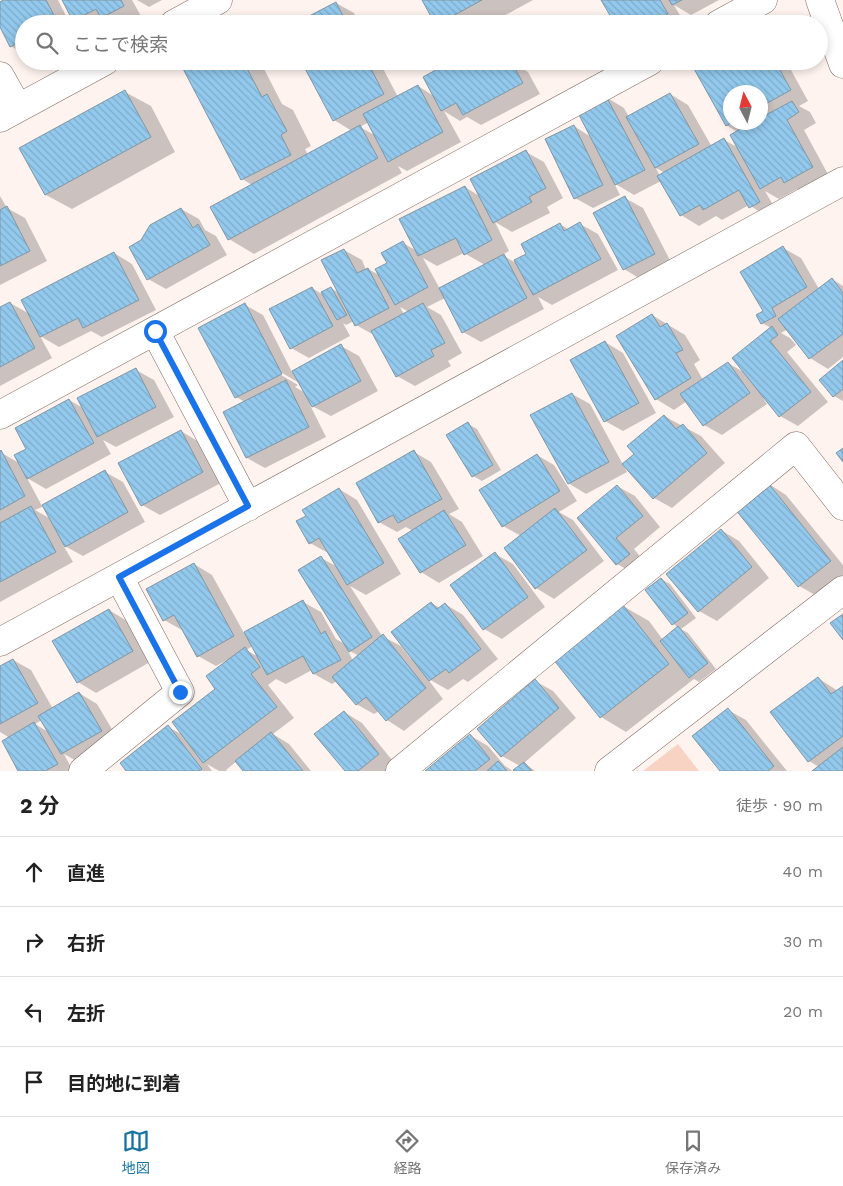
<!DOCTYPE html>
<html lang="ja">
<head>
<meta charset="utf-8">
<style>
	:root { --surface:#fff; --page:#f2f2f2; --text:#222; --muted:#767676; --line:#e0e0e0; --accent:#1774a2 }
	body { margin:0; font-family:"Work Sans","Noto Sans JP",sans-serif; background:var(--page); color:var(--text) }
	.compass { position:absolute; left:723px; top:85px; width:45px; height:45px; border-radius:50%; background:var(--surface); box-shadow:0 2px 8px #0003; rotate:353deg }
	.stop { position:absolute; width:15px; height:15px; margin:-11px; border:4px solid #1a73e8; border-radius:50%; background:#fff }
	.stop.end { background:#1a73e8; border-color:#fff; box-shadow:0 1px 5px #0008 }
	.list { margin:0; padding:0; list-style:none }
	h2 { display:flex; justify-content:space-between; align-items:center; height:65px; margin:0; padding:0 20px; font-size:21px }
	h2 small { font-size:16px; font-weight:400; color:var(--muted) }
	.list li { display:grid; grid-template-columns:32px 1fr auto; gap:15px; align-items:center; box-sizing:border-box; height:70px; padding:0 20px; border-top:1px solid var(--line) }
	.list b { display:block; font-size:19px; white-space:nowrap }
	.list em { font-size:16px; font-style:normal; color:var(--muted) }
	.icon { flex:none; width:28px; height:28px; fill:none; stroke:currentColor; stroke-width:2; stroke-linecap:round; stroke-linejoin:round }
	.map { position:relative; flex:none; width:843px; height:771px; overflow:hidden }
	.search { position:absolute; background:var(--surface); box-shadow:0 2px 8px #0003; left:15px; right:15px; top:15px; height:55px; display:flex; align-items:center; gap:12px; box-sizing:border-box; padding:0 18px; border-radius:28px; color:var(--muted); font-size:19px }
	.sheet { height:345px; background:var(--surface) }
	nav { display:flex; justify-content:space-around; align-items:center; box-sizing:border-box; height:70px; border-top:1px solid var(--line); background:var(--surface); font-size:14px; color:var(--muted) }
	nav a { display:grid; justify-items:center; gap:2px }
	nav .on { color:var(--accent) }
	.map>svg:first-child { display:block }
</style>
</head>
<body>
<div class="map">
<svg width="843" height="771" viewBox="0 0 843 771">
	<defs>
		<pattern id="building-back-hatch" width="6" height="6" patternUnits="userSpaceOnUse" patternTransform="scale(1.25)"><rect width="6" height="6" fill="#92c9ed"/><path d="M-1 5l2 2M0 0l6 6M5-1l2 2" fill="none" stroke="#7eaccb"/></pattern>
	</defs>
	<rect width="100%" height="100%" fill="#fef3ef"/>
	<path fill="#f8d3c3" d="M678,744l21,27h-56z"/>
	<path fill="#0003" fill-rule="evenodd" d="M6,0h52l12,24h-46v30l-13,-8 -11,-21v-22z
		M63,0h69l9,16 -15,8h-13l-4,-3 -4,3h-25l-6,-4z
		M137,0h25l-13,7z
		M424,0h109l-44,24h-52z
		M603,0h116l-28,15 -17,-10 11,19h-69z
		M336,3l18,10 5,11h-63z
		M181,61h79l22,43 11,6 18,36 -6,3 3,6 44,-24 -18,-11 -31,-59h76l19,36 20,-11 16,10 21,-35h58l2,3 13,8 12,22 -59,31 -14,-8 -7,4 -16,-10 17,31 -54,29 -9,-5 4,7 -148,81 -25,-15 23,-54 -10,-6zM369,122l7,14 -16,-9z
		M706,61h80l22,40 -9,5 11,6 6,11 -12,7 26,48 -27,14 -6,-3 -18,10 -14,-8 12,21 -9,5 -19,-12 -27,15 -6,-4 -17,10 -18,-11 -20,-34 -27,14 -20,-12 6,12 -27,13 -18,-10 -1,-72 17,11 15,-40 18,11 5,9 41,-23 18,11 24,42 12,-7 15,8 -1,-16 -12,-7zM730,92h30v30h-30zM656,168l9,5 -5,3z
		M125,92l26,14 24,46 -103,57 -26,-14 -25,-47z
		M526,152l18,10 19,36 -16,9 3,6 -38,19 -17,-10 14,29 -7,4 16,9 42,-40 9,6 11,-6 18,10 20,36 -66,35 -14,-8 6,12 -63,33 -18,-10 -18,-34 -18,9 14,8 21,38 -14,8 3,5 -36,20 -18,-10 -23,-41 -18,-10 -2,-4 -8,4 -3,-2 7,13 -41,22 -18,-10 21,-60 13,8 6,-8 8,5 5,-43 18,10 4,10 2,-1 13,7 22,-33 14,8 48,-64 16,10zM464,253l21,12 -45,24 -17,-31 14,8zM400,307l9,5 -5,2z
		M0,196l7,12 18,10 22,43 -47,24z
		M625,198l18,10 29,56 -30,16 -18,-11z
		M181,209l18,10 6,11 11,6 11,19 -61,34 -18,-10 -7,-38z
		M783,248l18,10 18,31 13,-10 11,7v71l-15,12 -18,-11 -22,-29 -7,4 9,5 6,7 -9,7 41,50 -30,24 -18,-10 -16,-20 -1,2 4,6 -45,31 -18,-10 -17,-24 -13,9 -18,-11 -4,-84 33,20 15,25 -6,4 9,16 25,-17 17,10 26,-45 -9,-5z
		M114,253l18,11 24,46 -54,27 -11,-6 -32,16 -19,-11 12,22 -52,28v-78l10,-5 20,11z
		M245,305l18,10 29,57 49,-26 18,10 19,35 -47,25 -21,-11 16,32 -61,31 -18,-10 -22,-46 20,-10 -9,-5zM277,370l24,14 5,9 -11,-6 3,-2 -22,-13z
		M605,342l18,11 33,60 -33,18 -18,-10z
		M843,362v39l-9,-5z
		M136,370l18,10 20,37 -58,30 -13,-7 8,14 -65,35 -19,-11 15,28 63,-34 18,10 22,40 -62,34 -20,-11 10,17 -73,40v-150l19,11 9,-13 41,-50 14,8zM44,506l7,13 -16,-9z
		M572,394l18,10 37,68 -41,22 -18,-11z
		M664,416l37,20 24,27 -53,45 -18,-10 -18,-44z
		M468,424l9,5 24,41 -19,11 -9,-5z
		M181,431l18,11 22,41 -61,32 -18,-10z
		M414,452l17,10 28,47 -10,5 13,8 21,34 -44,27 -18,-11 -8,-41 -7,-4 -9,5 -18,-10z
		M537,455l17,10 23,36 -18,11 14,8 31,41 -50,38 -18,-11 -31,-40 16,-12 -18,-10z
		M769,484l17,11 57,70v10l-26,21 -18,-10z
		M617,486l18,10 25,31 -26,22 13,16 -12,9 -18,-10 -38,-46z
		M339,489l18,11 44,74 -35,21 -16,-9 32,50 19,10 10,13 20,-56 9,5 5,-4 18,11 35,44 -30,23 -5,-3 -15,11 -21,-12 16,21 -39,32 -17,-11 -8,-9 -5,3 -18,-10 -19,-23 -5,3 -18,-10 -2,-4 -26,14 -10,-5 -8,6 26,33 -21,16 16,10 22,27h-67l-7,-10 -11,9 1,1h-8l-12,-7 5,7h-84l40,-44 17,9 32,-47 10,-27v-2l-11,6 -18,-10 -16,-26 -18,-10 30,-56 18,11 32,58 59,-31 18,10 15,27 9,5 8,17 6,-5 -9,-5 -29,-93 17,9 -10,-14 -18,-10 -2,-27zM253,646l6,11 -13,-7z
		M721,530l18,11 30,37 -52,43 -18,-10z
		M495,554l18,10 32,43 -43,32 -18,-10z
		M661,579l9,5 26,34 -15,11 7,4 28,36 -17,13 -5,-3 -68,53 -25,-15 -46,-57 68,-54 26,15 14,19 16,-12 -6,-4z
		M109,610l18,11 23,41 -54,31 -18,-11z
		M13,660l18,10 22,39 26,-16 18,11 22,37 -39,22 -16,-9 9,17h-54l-9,-33 -10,-6v-65zM42,720l8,13 -15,-9z
		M818,678l20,13 5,-4v84h-29l5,-4 -10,-6 -37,-48z
		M535,681l18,10 23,27 -52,45 11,8h-20l5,-5 -18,-10z
		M728,710l18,10 41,51h-65z
		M344,712l18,11 34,42 -8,6h-42z
		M471,736l17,10 17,20 8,5h-86z"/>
	<path fill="url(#building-back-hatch)" stroke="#8196a3" d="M3,0h43l12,23 -34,1v16l-14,7 -10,-20v-25z
		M62,0h59l3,6 -23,12 -5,-9 -23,12z
		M422,0h60l-44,24h-3z
		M601,0h59l8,14 -19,10h-34z
		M669,0h13l-10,5z
		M336,2l11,22h-53z
		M179,61h64l19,36 5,-3 20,37 -6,4 10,20 -50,25z
		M301,61h66l17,33 -51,27z
		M452,61h50l1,2 8,-2 12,22 -60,32 -7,-12 -15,8 -18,-34z
		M703,61h72l16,29 -31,17v-15h-30l2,30 -6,4 -33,-59z
		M418,85l25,47 -55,30 -25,-48z
		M125,90l26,47 -106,58 -26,-47z
		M670,93l29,51 -44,24 -29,-51z
		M606,96l39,74 -30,15 -38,-74z
		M792,101l7,11 -12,8 26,47 -29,16 -3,-6 -21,12 -30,-54 22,-13h8v-4z
		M360,125l18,33 -150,82 -18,-33z
		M574,125l29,60 -29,14 -29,-60z
		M724,138l36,64 -11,6 -10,-18 -36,20 -3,-5 -20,11 -23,-40z
		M526,150l20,38 -17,9 3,5 -39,21 -23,-44z
		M465,186l27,54 -28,15 -8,-17 -38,18 -19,-37z
		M625,196l30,58 -32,16 -30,-57z
		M7,206l23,45 -30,15v-56z
		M181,208l12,20 5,-4 12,21 -63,35 -18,-33 12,-7 9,-15z
		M580,222l21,37 -68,36 -19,-35 12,-6 -5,-10 39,-21 4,8z
		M403,241l25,46 -33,18 -20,-36 12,-6 -6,-10z
		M783,246l24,41 -35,21 4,8 -15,8 -5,-9 7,-4 -23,-39z
		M344,249l13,24 11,-5 21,40 -34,18 -34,-66z
		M114,252l25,48 -56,28 -5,-10 -38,19 -19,-37z
		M504,254l23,44 -65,35 -23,-45z
		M832,278l11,15v41l-34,25 -31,-40z
		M312,287l21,39 -43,23 -21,-40z
		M331,287l16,28 -10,5 -16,-28z
		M10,302l25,46 -35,19v-60z
		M245,303l37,71 -47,24 -37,-70z
		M423,303l22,40 -14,7 3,6 -38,21 -25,-46z
		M652,314l8,13 7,-4 16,27 -7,3 15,25 -36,22 -39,-64z
		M772,326l6,9 -8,6 41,51 -32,25 -47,-59z
		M605,341l34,62 -35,19 -34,-62z
		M341,344l20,37 -49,26 -20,-36z
		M843,360v29l-10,8 -14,-17z
		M728,362l22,31 -47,33 -23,-32z
		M136,368l20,39 -59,30 -20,-39z
		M286,380l23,47 -63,31 -23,-46z
		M572,393l37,69 -41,22 -38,-69z
		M69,399l25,44 -67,36 -13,-24 12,-6 -11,-21z
		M664,415l12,14 7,-5 24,29 -54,46 -31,-35 12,-10 -7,-8z
		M468,422l25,43 -21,12 -26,-42z
		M181,430l22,42 -62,34 -23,-43z
		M843,448v14l-7,-9z
		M1,450l24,46 -25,14v-59z
		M414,450l28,49 -44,24 -5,-8 -15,8 -22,-40z
		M537,454l23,37 -58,36 -23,-37z
		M105,470l23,42 -63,35 -23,-42z
		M768,483l63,78 -33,26 -63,-78z
		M617,485l26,31 -27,22 14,16 -14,11 -39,-47z
		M339,488l45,75 -37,22 -28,-47 -10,6 -13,-23 10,-5 -4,-6z
		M31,506l25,46 -56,30v-59z
		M555,508l32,42 -52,39 -31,-41z
		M444,510l22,35 -46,28 -22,-34z
		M721,529l31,38 -54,45 -32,-38z
		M495,552l33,45 -45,33 -33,-45z
		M321,556l51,81 -23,15 -51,-82z
		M194,563l40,73 -37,21 -23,-42 -11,6 -17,-32z
		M661,578l27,35 -16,12 -27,-35z
		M303,600l18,34 4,-3 16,29 -28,14 -10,-18 -36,19 -23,-43z
		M431,602l6,7 8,-6 36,46 -32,24 -3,-4 -17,12 -38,-49z
		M623,605l46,59 -69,54 -47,-59z
		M109,609l24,42 -56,32 -25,-42z
		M843,614v26l-13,-17z
		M678,626l30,37 -19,15 -29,-37z
		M383,634l43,54 -40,33 -20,-24 -10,8 -24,-28z
		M245,647l15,20 -9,7 26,33 -74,56 -31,-41 43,-33 -9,-13z
		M13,659l25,44 -38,21v-58z
		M818,677l13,17 12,-8v50l-35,26 -38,-50z
		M535,679l24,29 -58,49 -24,-28z
		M79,692l23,39 -41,23 -23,-38z
		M728,708l46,58 -6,5h-48l-28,-35z
		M344,711l35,43 -21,17h-13l-31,-37z
		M34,722l24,42 -13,7h-27l-16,-30z
		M168,725l34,44 -3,2h-73l-6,-8z
		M271,732l32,39h-60l-8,-10z
		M470,734l20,25 -15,12h-50z
		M843,747v24h-31z
		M498,761l9,10h-20z
		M524,762l8,9h-18l-1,-1z"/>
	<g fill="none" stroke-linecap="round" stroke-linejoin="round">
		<defs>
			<path id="minor" d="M174,24l44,-24
				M719,24l44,-24
				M0,76l18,32
				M0,118l105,-57
				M155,331l93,176
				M0,415l650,-354
				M0,642l843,-461
				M83,771l97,-79 -61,-115
				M400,771l396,-325 47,60
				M609,771l234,-181"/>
			<path id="tertiary" d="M820,0l23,64"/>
		</defs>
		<use href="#minor" stroke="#806a61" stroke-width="29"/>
		<use href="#tertiary" stroke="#806a61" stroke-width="29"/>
		<use href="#minor" stroke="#fff" stroke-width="28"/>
		<use href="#tertiary" stroke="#fff" stroke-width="28"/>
	</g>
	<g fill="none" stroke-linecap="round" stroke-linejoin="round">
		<path stroke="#1a73e8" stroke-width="6" d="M155,331l93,175 -129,71 61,115"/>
	</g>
</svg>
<svg class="compass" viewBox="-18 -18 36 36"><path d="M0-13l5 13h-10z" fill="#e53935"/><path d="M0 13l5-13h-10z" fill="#767676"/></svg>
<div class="stop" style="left:155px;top:331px"></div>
<div class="stop end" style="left:180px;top:692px"></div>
<div class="search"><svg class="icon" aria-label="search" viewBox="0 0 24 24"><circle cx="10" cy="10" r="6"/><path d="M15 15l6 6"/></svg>ここで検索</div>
</div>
<section class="sheet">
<h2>2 分<small>徒歩 · 90 m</small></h2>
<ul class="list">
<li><svg class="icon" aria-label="ahead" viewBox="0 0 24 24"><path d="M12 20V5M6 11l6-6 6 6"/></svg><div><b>直進</b></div><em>40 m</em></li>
<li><svg class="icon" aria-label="right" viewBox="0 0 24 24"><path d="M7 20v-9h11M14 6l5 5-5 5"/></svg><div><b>右折</b></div><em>30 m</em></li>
<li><svg class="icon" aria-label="left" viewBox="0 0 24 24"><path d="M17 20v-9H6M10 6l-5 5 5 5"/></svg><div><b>左折</b></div><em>20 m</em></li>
<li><svg class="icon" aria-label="arrive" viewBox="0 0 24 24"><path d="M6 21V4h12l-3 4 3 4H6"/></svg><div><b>目的地に到着</b></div></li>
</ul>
</section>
<nav>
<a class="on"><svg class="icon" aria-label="map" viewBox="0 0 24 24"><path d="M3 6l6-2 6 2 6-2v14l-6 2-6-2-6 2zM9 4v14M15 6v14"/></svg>地図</a>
<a><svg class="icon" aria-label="directions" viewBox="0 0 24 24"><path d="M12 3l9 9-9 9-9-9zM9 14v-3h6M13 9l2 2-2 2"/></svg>経路</a>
<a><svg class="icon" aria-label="saved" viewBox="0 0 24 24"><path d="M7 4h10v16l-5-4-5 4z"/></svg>保存済み</a>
</nav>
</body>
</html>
